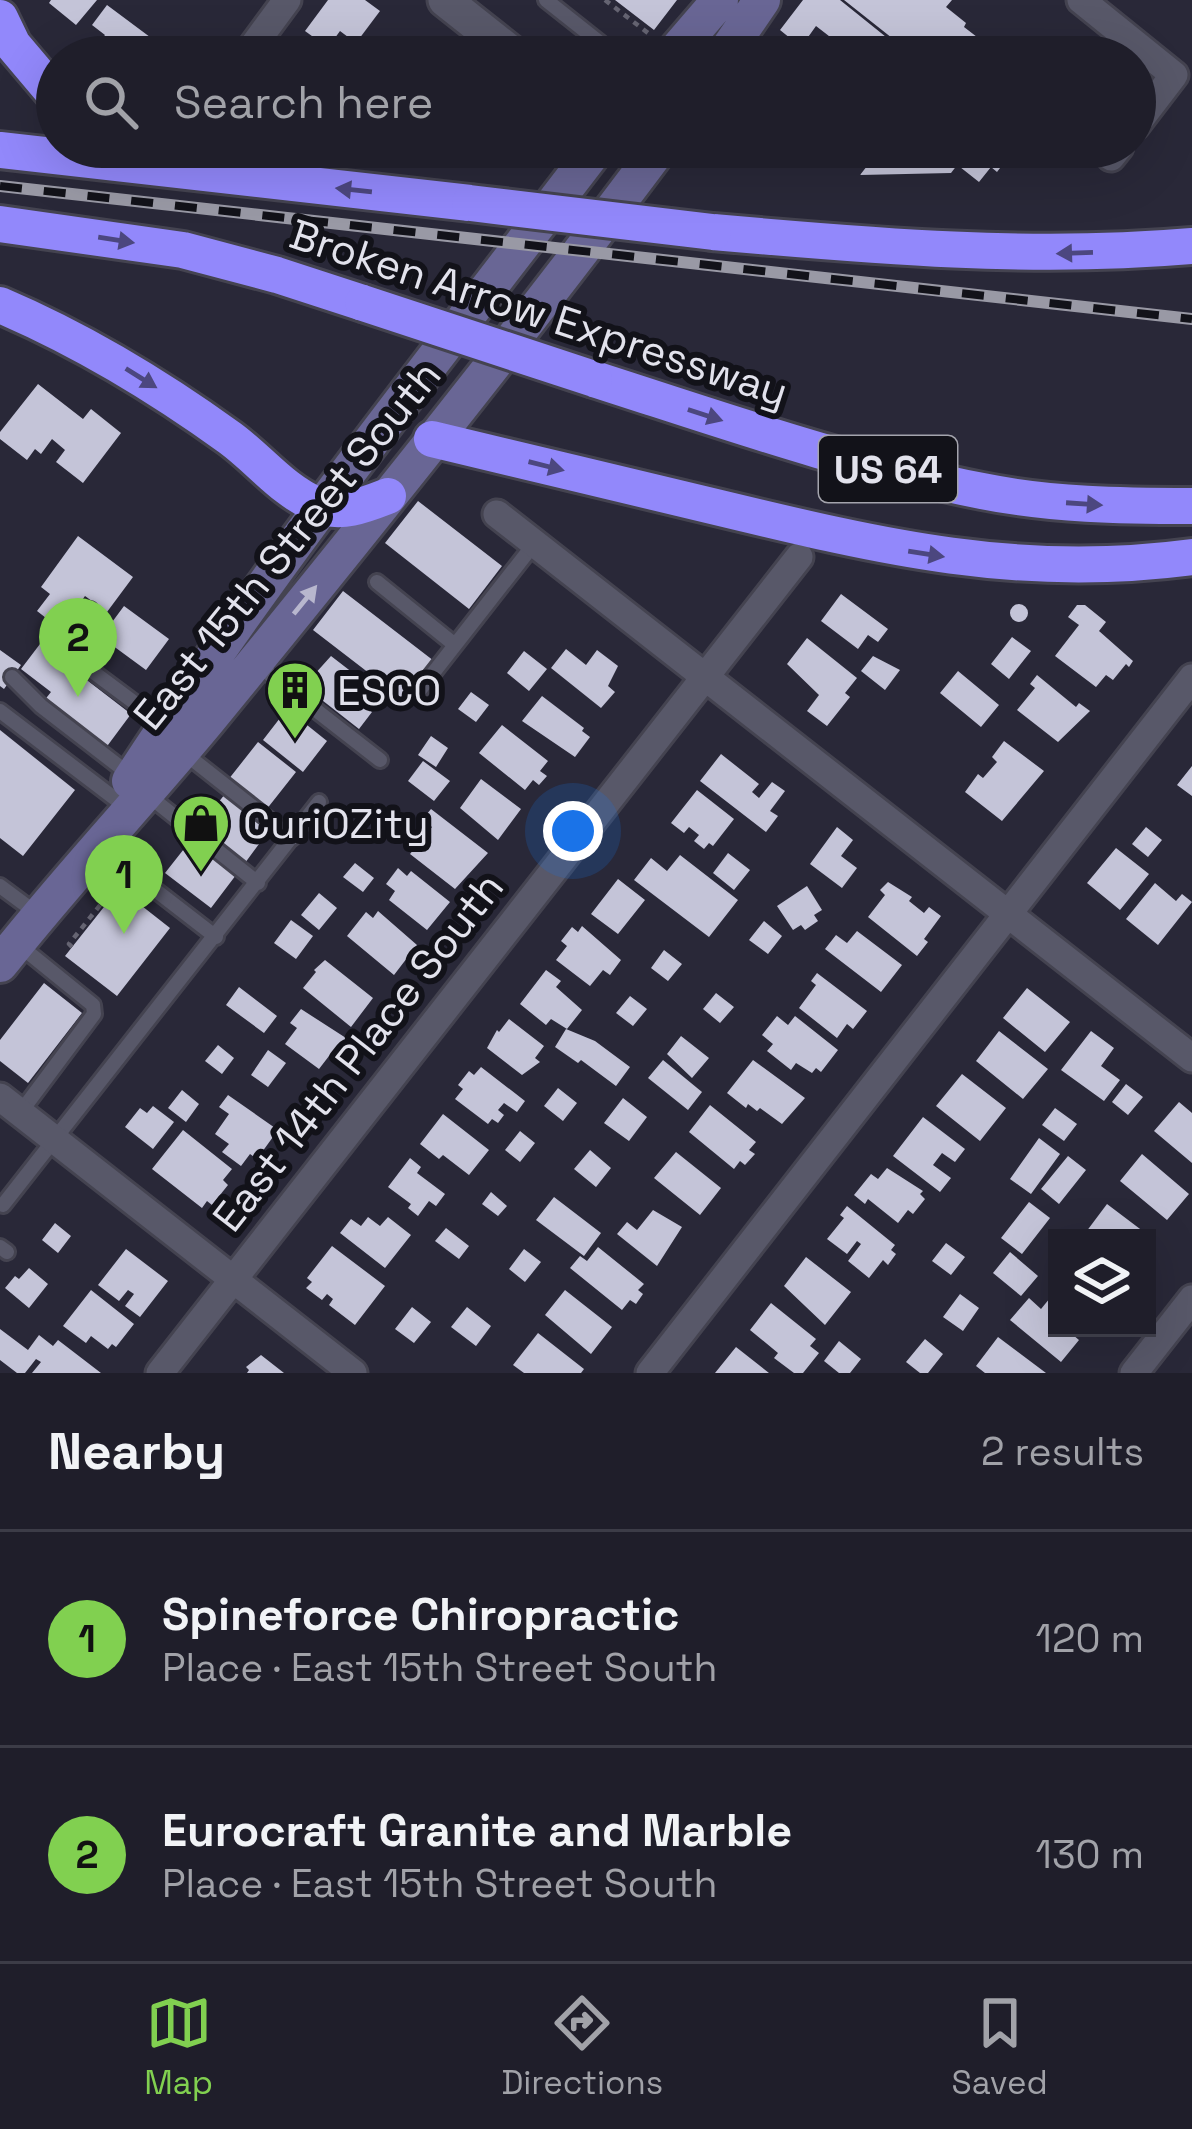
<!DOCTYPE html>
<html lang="en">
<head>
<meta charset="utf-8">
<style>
	:root { --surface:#1f1e2a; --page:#272732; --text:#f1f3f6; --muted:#a1a2a8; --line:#3c3c47; --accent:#81d050 }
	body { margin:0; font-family:"Space Grotesk",sans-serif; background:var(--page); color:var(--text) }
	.controls { position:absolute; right:36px; bottom:36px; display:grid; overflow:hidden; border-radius:0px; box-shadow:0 12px 48px #0002 }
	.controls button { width:108px; height:108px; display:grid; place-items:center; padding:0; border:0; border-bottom:3px solid var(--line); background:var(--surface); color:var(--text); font:60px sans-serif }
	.you { position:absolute; left:573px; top:831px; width:42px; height:42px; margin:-30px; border:9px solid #fff; border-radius:50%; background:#1a73e8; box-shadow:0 0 0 18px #1a73e833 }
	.badge { display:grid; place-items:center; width:78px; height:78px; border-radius:50%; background:var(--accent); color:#111; font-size:39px; font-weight:700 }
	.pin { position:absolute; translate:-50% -99px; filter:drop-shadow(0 3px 6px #0008) }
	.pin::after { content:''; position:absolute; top:63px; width:42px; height:36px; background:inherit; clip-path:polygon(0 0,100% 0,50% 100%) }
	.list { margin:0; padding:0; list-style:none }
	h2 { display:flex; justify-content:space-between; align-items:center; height:156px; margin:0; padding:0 48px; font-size:51px }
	h2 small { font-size:39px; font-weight:400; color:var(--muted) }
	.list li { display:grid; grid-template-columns:78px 1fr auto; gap:36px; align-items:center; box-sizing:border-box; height:216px; padding:0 48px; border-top:3px solid var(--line) }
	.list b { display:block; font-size:45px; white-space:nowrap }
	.list p { margin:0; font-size:39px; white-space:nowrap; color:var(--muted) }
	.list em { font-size:39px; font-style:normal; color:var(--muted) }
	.icon { flex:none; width:66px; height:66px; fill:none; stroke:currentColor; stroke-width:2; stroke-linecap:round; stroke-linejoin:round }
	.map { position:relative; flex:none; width:1192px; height:1373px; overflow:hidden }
	.search { position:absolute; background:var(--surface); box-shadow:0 12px 48px #0002; left:36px; right:36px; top:36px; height:132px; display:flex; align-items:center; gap:30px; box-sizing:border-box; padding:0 42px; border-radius:66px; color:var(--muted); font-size:45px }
	.sheet { height:588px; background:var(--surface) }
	nav { display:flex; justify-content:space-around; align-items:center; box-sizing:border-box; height:168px; border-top:3px solid var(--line); background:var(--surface); font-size:33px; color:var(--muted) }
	nav a { display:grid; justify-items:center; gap:6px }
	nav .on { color:var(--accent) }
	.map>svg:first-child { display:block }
</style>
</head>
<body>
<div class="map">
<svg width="1192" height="1373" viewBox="0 0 1192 1373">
	<rect width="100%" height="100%" fill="#292838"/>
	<path fill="#c4c4d8" d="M51,0h46l-21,25 -27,-22z
		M328,0h37l15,11 -24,32 -16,-12 -13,18 9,7 4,-6 10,7h-47l13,-18 -11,-8z
		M615,0h62l-23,30z
		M803,0h37l51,41 -14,16h-21l-40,-31 -15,21 -21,-17z
		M844,0h108l-6,7 20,16 -2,4 39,30h-87z
		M107,5l51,38 -11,14h-38l-13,-10 9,-12 -13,-10z
		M882,147h89l-20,26 -91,2z
		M976,147h40l-19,25 -6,-5 -12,15 -19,-15z
		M38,384l45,35 8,-10 30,24 -38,50 -27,-21 9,-12 -13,-11 -11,15 -6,-5 -8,11 -27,-21v-7z
		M418,501l84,65 -33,43 -84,-66z
		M78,536l55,41 -26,35 -22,-16 -11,15 -5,-4 -14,18 -18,-14 13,-17 -9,-7z
		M343,591l91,70 -30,39 -91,-70z
		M841,594l47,35 -10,13 -10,-7 -10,14 -37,-28z
		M1010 613a9 9 0 1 1 18 0a9 9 0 1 1-18 0Z
		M1077,605h8l21,17 -7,9 34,30 -4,6 -3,-3 -13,16 -7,-5 -10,12 -41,-31 24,-31 -11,-8z
		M124,606l45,33 -23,31 -45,-33z
		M1012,637l19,14 -22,28 -18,-15z
		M807,638l50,40 -12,15 5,4 -23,29 -20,-15 12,-16 -32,-31z
		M40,644l91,70 -26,35 -62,-47 8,-10 -30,-23z
		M566,649l20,16 11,-15 21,16 -10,20 7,6 -14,16 -50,-40z
		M0,650l21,15 -17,24 -4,-3z
		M524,651l23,18 -18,22 -22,-18z
		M331,656l48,37 -12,15 5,4 -13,17 -55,-43z
		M873,656l27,14 -15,20 -24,-19z
		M958,671l41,34 -18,22 -41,-34z
		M1037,675l39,32 3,-4 11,8 -32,31 -41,-32 18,-22 -5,-4z
		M471,692l18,13 -13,17 -18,-13z
		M542,696l42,32 -2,3 8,6 -15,20 -53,-36z
		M287,709l40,32 -24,31 -40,-32z
		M502,725l46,36 -8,10 7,5 -8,9 -6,-5 -8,10 -46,-37z
		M0,730l75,60 -52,66 -23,-18z
		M431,736l17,12 -12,19 -18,-12z
		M1004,741l40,30 -42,50 -37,-29 13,-18 5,4 14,-16 -5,-5z
		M258,742l38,30 -30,38 -38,-30z
		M721,754l38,30 -7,8 7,6 13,-16 13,9 -15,20 8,5 -12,16 -66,-51z
		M423,761l27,20 -16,20 -26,-20z
		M1192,766v30l-15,-11z
		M481,779l40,30 -23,31 -38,-32z
		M697,790l37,29 -21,27 -4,-3 -5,6 -10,-8 5,-6 -10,-8 -5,6 -13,-10z
		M225,794l45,35 -25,34 -46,-36z
		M431,809l57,44 -33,36 -45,-35 22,-27 -10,-7z
		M837,827l16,13 -12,16 16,12 -15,20 -32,-24z
		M1146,827l16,13 -14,17 -16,-13z
		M191,840l45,35 -25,33 -46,-35z
		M1116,848l33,26 -29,36 -33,-27z
		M728,853l22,17 -16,20 -21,-17z
		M680,855l58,45 -29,37 -75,-57 17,-22 16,13z
		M355,863l19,15 -11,14 -20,-15z
		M398,868l9,8 4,-5 39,31 -23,28 -38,-30 6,-9 -9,-7z
		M618,879l27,21 -27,34 -27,-20z
		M888,882l24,15 -3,4 15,12 5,-6 12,9 -17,23 4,3 -11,14 -49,-39 17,-22 -5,-5z
		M1155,883l21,18 6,-7 10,8 -34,43 -32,-26z
		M807,886l15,24 -8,5 4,6 -13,9 -4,-5 -8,5 -16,-24z
		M119,888l51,40 -53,68 -52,-40z
		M319,893l18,15 -18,22 -18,-15z
		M378,911l39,34 -23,30 -47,-39 19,-24 7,6z
		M291,920l22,16 -17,23 -22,-16z
		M764,921l18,15 -14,18 -19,-14z
		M582,926l39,34 -11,15 -7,-5 -13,16 -34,-26 11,-14 -6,-5 11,-14 6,5z
		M857,931l45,34 -21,27 -56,-43 11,-14 11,8z
		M664,950l18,14 -14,17 -17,-13z
		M325,960l48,38 -22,29 -48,-39 13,-16 -2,-2z
		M546,970l15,11 -5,6 26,23 -15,19 -16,-10 -5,6 -26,-21z
		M817,973l50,38 -14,18 -6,-5 -10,14 -38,-30 17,-23 -5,-4z
		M44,983l38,30 -54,70 -28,-22v-21z
		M239,987l38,29 -13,17 -38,-28z
		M1027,988l43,34 -25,30 -42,-34z
		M716,993l18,14 -14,16 -17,-14z
		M630,996l17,13 -14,17 -17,-13z
		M301,1009l45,29 -3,4 3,3 -11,15 -6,-4 -10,13 -34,-25 12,-16 -7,-5z
		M777,1016l11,9 7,-9 43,34 -17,22 -5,-4 -4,5 -16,-10 -5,7 -24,-19 6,-7 -11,-9z
		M509,1019l35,27 -9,12 5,4 -18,13 -35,-27 10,-18 2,2z
		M566,1029l29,12 35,26 -14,19 -35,-26 -3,3 -23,-16z
		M999,1031l49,38 -25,30 -47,-38z
		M1091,1031l23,17 -13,18 19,14 -16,21 -43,-31z
		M681,1036l28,22 -17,20 -25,-24z
		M218,1045l16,13 -12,16 -17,-13z
		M268,1050l18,13 -18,24 -17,-12z
		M663,1060l39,32 -14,18 -40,-32z
		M753,1060l52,38 -23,26 -22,-16 -3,3 -9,-7 -2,4 -19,-15z
		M481,1067l44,34 -8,11 -13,-9 -6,7 6,5 -6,8 -6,-4 -4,5 -33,-25 8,-10 -5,-4 11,-14 5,4z
		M962,1074l44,34 -26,33 -44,-35z
		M1126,1084l17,13 -15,18 -16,-13z
		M558,1088l19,15 -14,18 -19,-15z
		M182,1090l17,14 -13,18 -18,-14z
		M228,1095l50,35 -21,29 -7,-5 -9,12 -19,-14 7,-8 -14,-10 14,-20 -10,-7z
		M623,1098l24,19 -18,24 -25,-18z
		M1179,1102l13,11v50l-38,-32z
		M710,1105l46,37 -7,8 6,4 -10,11 -5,-4 -6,8 -45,-37z
		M153,1106l21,16 -21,27 -28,-22 15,-19 7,5z
		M1055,1108l22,16 -13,17 -22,-16z
		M443,1114l46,36 -20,25 -26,-20 -4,4 -19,-15z
		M923,1117l42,32 -10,13 -13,-9 -9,12 18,13 -11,14 -47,-36z
		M183,1130l49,39 -9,11 5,5 -16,20 -5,-4 -5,7 -50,-39z
		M520,1131l15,12 -15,19 -15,-12z
		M1039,1138l21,16 -29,40 -21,-15z
		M590,1150l21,18 -15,19 -22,-18z
		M676,1152l45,36 -21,27 -46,-37z
		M1142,1154l47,40 -22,26 -47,-39z
		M1068,1156l18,14 -27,34 -18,-15z
		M410,1158l11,9 -4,6 28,21 -9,12 -7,-5 -11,15 -10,-8 3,-4 -23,-17z
		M887,1168l36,23 -3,3 5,5 -12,15 -5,-4 -10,13 -30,-24 -3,5 -11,-9 17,-21 7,5z
		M491,1192l16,14 -9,10 -16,-12z
		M554,1197l47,36 -17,23 -48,-36z
		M1029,1202l21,16 -28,36 -21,-16z
		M1107,1204l45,34h-57l-9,-6z
		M847,1206l48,39 -4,5 5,4 -8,11 -5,-5 -14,18 -21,-17 13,-17 -4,-3 -10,13 -20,-15 17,-21 -4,-3z
		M653,1210l29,17 -25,39 -40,-32 10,-12 10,8z
		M368,1217l12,9 8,-9 23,18 -26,33 -45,-35 11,-14 10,7z
		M55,1223l16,13 -13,17 -16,-13z
		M446,1228l23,18 -10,13 -24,-18z
		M946,1243l19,14 -14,18 -19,-14z
		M332,1246l53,40 -30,39 -26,-20 4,-6 -6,-5 -5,6 -16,-12 6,-6 -5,-4z
		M598,1247l46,37 -6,6 5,4 -7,10 -6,-4 -8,10 -52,-42 10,-12 7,5z
		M126,1249l42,32 -28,36 -15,-11 9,-12 -6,-4 -9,11 -21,-16z
		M524,1249l17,13 -16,20 -16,-13z
		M1010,1252l28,24 -17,20 -28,-23z
		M806,1257l45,35 -26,33 -41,-39z
		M29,1268l19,16 -19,24 -24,-20 10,-12 4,3z
		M91,1290l43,34 -18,23 -4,-3 -4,5 -17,-13 -5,7 -23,-17z
		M565,1290l47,37 -21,27 -46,-39z
		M960,1294l19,14 -16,23 -20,-14z
		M1029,1298l12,11 9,-11 7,6v24h22l-6,7 6,5 -18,22 -51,-42z
		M771,1303l45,36 -6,7 9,7 -16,20h-9l-20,-15 4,-5 -28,-23z
		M412,1307l19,15 -17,21 -19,-14z
		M467,1307l24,19 -15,20 -25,-19z
		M0,1329l28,21 11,-15 14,11 5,-6 43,33h-69l9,-11 -5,-3 -11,14h-8l-17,-13z
		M538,1333l46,36 -3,4h-57l-11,-8z
		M998,1337l48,36h-61l-9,-7z
		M925,1339l18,15 -15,19h-8l-14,-11z
		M839,1341l22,18 -11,14h-11l-15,-12z
		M736,1347l33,26h-54z
		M261,1355l23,18h-37l2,-3 -3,-3z"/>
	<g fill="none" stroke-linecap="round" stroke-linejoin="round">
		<defs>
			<path id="service" d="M546,0l72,57
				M814,57l4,-5 14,-2 9,7
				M377,582l78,63
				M90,610l-29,38 102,76
				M258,665l122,95
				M12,677l29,29 88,68
				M416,695l118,-151
				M0,711l118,90
				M183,752l109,86
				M149,796l109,87
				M101,848l115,89
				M0,886l39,29
				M19,945l74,60 1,9 -74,99
				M3,1205l316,-403
				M0,1247l7,5"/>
			<path id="minor" d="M1081,0l93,75 -39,51
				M245,57l42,-57
				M1111,157l8,-10
				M497,514l695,544
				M0,1097l353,276
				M160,1373l639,-816
				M650,1373l542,-695
				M1134,1373l58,-74"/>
			<path id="tertiary" d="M445,0l72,57"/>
			<path id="secondary" d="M671,57l49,-57
				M723,57l39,-57
				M130,781c143,-220 308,-426 467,-634
				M0,964c66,-84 139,-161 207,-243 154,-188 307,-379 453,-574"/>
			<path id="motorway" d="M0,18l13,27 44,52
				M0,150l470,53
				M0,224l183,26 94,25 86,28
				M713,232c160,14 318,28 479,14
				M0,305c82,35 158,81 230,133 30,22 52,52 87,67 24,10 48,0 71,-9
				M594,379c128,41 256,86 388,112 69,14 140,15 210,15
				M432,439c95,23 189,45 284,68 166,40 303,73 476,50"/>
		</defs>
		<use href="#service" stroke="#444350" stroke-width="20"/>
		<use href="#minor" stroke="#444350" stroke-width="33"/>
		<use href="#tertiary" stroke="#444350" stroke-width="39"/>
		<use href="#secondary" stroke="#444350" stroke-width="42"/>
		<use href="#motorway" stroke="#444350" stroke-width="42"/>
		<path stroke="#656472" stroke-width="4.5" stroke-dasharray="6 6" stroke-linecap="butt" d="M605,0l43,33
			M72,947l-3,-3 40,-50 3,3"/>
		<use href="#service" stroke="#585869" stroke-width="14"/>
		<use href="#minor" stroke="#585869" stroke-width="27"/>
		<use href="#tertiary" stroke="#585869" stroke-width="33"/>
		<use href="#secondary" stroke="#696695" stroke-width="36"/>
		<use href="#motorway" stroke="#9288fb" stroke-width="36"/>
		<defs>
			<path id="rail" d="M0,186l1192,133"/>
		</defs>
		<use href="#rail" stroke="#9999a5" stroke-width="12"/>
		<use href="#rail" stroke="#121219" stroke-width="8" stroke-dasharray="22" stroke-linecap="butt"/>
		<defs>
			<path id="motorway-bridge" d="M470,203l243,29
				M363,303l231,76"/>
		</defs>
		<use href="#motorway-bridge" stroke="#444350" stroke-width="42" stroke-linecap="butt"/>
		<use href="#motorway-bridge" stroke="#9288fb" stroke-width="36"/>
	</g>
	<defs><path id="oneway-solid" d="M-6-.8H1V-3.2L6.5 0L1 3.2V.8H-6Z" transform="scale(3)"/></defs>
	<g fill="#4c477f">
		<use href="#oneway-solid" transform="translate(354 190) rotate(-174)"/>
		<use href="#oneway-solid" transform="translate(116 240) rotate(9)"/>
		<use href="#oneway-solid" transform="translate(1075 253) rotate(178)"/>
		<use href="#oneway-solid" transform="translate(141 378) rotate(32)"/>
		<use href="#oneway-solid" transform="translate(705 415) rotate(18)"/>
		<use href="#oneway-solid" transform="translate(546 466) rotate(14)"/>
		<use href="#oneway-solid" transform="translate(1084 504) rotate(4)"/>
		<use href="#oneway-solid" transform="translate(926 554) rotate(9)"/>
	</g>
	<use fill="#b8b7ce" href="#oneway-solid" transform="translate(305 600) rotate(-51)"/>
	<defs>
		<symbol id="building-pin" viewBox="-11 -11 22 30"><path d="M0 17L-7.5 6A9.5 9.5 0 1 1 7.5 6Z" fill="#81d050" stroke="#121219"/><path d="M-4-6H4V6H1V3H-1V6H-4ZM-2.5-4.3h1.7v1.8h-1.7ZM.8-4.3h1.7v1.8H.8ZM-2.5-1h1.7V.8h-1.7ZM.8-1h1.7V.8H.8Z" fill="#111"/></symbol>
		<symbol id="shop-pin" viewBox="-11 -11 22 30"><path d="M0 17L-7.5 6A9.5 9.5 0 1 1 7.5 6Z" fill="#81d050" stroke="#121219"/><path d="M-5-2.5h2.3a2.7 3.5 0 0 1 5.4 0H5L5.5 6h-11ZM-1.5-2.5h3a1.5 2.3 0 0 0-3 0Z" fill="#111"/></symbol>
	</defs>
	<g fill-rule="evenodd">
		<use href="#building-pin" x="262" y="657" width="66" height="90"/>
		<use href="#shop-pin" x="168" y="790" width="66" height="90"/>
	</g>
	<g text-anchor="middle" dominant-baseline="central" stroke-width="12" stroke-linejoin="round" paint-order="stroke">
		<rect fill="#121219" stroke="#a4a4ad" stroke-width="3" x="819" y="436" width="138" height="66" rx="9"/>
		<g font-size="39" font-weight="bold" fill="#e2e2ec">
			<text x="888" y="469">US 64</text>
		</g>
		<g font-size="42" fill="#e2e2ec" stroke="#121219">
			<text transform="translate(539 313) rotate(18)">Broken Arrow Expressway</text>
			<text transform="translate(287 545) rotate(-51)">East 15th Street South</text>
			<text transform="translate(358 1052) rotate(-52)">East 14th Place South</text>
		</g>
		<g font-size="42" fill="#e2e2ec" stroke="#121219" text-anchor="start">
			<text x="337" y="690">ESCO</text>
			<text x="243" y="823">CuriOZity</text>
		</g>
	</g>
</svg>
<div class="controls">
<button><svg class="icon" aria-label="layers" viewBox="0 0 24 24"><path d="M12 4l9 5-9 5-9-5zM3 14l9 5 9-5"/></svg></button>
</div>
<div class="you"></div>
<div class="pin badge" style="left:124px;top:934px">1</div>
<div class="pin badge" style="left:78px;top:697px">2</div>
<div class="search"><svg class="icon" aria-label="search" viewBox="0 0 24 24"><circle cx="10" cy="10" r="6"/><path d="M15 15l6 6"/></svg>Search here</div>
</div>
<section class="sheet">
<h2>Nearby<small>2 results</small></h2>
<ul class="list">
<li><span class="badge">1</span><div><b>Spineforce Chiropractic</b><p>Place · East 15th Street South</p></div><em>120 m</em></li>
<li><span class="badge">2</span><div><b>Eurocraft Granite and Marble</b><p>Place · East 15th Street South</p></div><em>130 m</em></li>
</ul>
</section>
<nav>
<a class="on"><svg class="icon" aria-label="map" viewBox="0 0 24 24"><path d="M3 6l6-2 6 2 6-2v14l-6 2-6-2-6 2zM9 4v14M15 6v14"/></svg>Map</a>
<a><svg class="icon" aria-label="directions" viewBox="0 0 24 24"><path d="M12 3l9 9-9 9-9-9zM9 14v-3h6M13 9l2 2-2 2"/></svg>Directions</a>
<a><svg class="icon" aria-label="saved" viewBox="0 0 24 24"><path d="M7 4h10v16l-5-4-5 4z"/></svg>Saved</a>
</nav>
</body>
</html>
